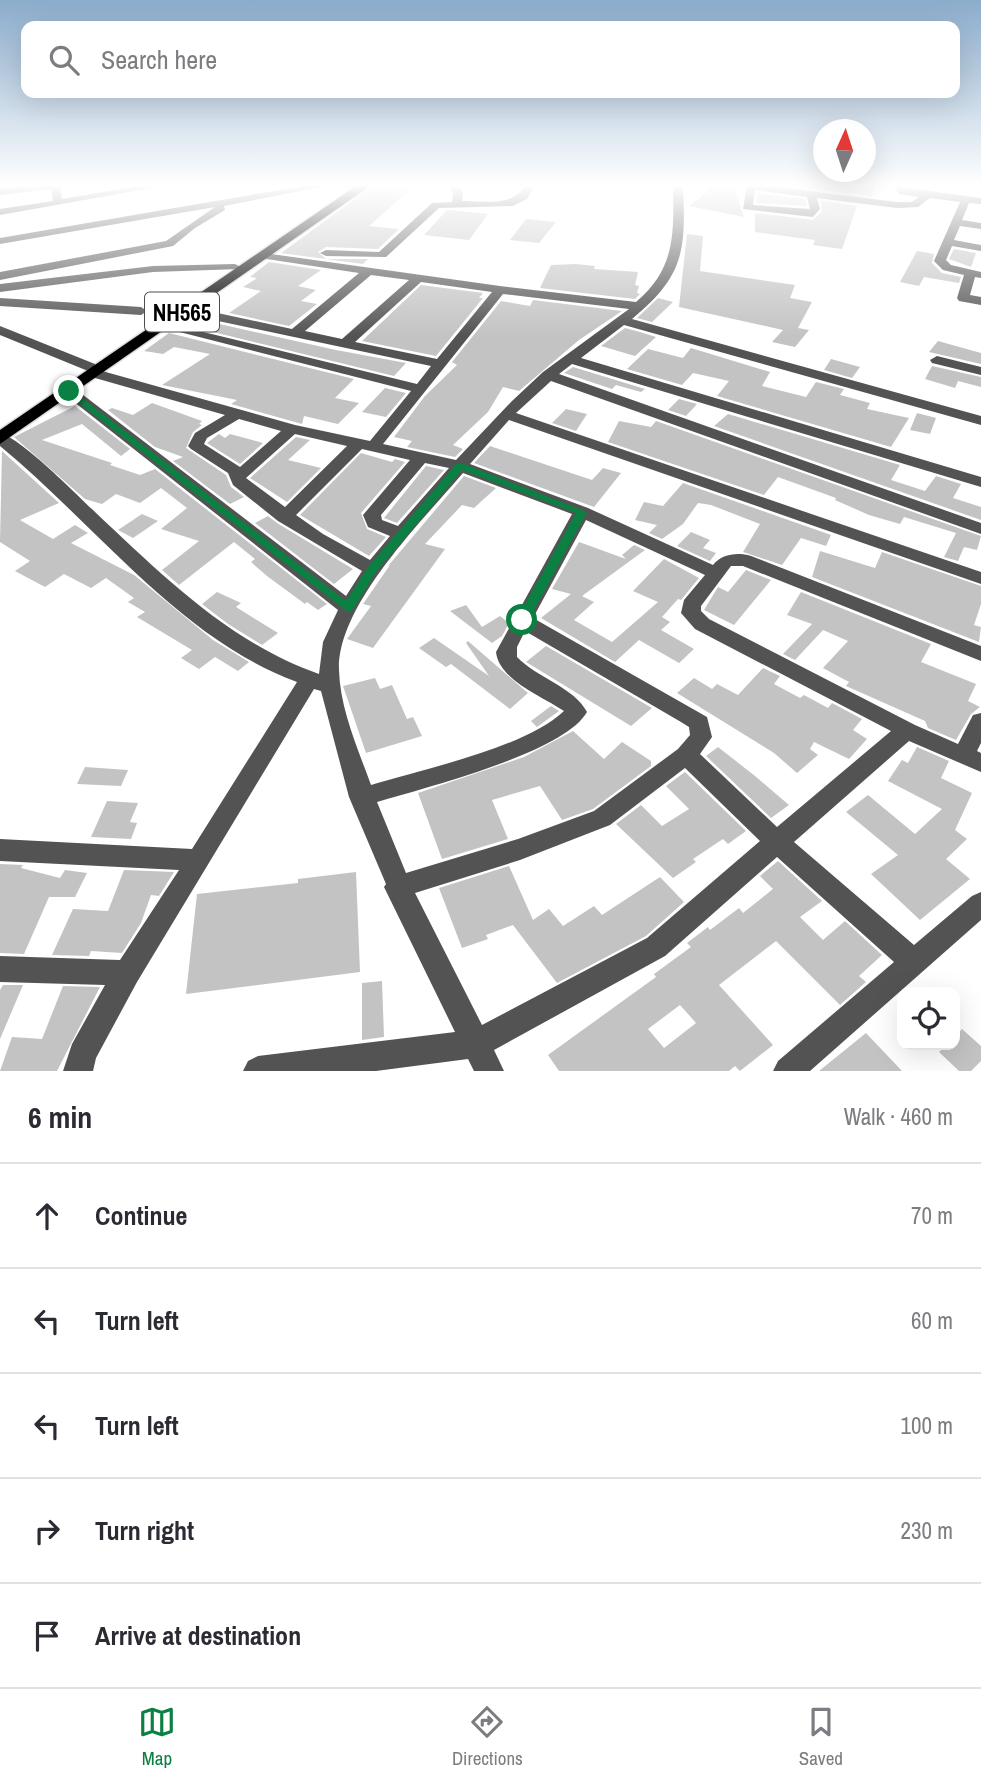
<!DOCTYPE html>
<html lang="en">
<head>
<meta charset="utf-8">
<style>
	:root { --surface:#fff; --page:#f7f7f7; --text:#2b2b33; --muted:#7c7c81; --line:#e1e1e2; --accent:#0b8043 }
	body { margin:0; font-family:"Archivo Narrow",sans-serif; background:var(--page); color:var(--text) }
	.controls { position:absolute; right:21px; bottom:21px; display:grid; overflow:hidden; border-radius:14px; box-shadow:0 7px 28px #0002 }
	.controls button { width:63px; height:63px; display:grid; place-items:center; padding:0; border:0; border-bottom:2px solid var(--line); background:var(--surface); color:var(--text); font:35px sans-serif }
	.compass { position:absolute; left:813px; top:119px; width:63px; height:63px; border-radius:50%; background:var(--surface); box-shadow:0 7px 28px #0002; rotate:3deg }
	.stop { position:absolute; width:21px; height:21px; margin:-16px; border:5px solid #0b8043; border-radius:50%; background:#fff }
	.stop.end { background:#0b8043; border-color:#fff; box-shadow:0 2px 7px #0008 }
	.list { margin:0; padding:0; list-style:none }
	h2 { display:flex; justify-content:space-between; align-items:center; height:91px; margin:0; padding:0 28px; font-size:30px }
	h2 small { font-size:23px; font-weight:400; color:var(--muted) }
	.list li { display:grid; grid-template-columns:46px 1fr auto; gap:21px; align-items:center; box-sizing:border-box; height:105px; padding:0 28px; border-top:2px solid var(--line) }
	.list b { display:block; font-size:26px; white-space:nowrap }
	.list em { font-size:23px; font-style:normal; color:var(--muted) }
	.icon { flex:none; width:38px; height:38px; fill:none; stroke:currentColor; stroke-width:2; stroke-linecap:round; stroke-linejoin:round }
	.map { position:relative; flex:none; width:981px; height:1071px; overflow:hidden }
	.search { position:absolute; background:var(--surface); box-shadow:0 7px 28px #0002; left:21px; right:21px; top:21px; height:77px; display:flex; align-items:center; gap:18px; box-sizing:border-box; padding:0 24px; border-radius:14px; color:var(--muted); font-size:26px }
	.sheet { height:616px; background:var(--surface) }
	nav { display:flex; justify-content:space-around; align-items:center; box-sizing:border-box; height:98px; border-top:2px solid var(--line); background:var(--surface); font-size:19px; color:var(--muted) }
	nav a { display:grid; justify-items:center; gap:4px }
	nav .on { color:var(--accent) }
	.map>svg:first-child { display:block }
</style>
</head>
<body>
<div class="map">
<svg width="981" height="1071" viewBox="0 0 981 1071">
	<rect width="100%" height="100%" fill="#fff"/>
	<path fill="#c3c3c3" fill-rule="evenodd" d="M373,186h41l-45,40 30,3 -21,20 -52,-2 -8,5 8,7h42l-5,5 -82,-11z
		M707,186h27l10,31 -55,-11 19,-15z
		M793,186h82l-3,10z
		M757,193l48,6 2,7 -51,-3z
		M821,201l36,5 -15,43 -29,-4 2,-5 -60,-8v-19l58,7 9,-9z
		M447,210h2l39,4 -19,26 -45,-5z
		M526,219l30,3 -17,21 -29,-3z
		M687,234l16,2 -3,35 95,14 -5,13 22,4 -14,26 11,2 -14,17 -23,-5 11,-12 -104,-23z
		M954,249l22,4 -5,14 -22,-8z
		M917,251l17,3 -2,9 10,10 19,4 -2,6 -35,-6 -5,9 -19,-4z
		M269,262l52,8 -23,16 18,4 -15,11 16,3 -28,22 -60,-13 32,-22 -18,-4 14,-9 -7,-1z
		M576,264l19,2 -1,3 44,3 -3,13 4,1 -2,7 3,1 -5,5 -95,-11 11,-23z
		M421,285l62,8 -4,5h4l-47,58 -74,-15z
		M658,298l15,4 -21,20 -15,-4z
		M533,300l89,11 -43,29 -60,51 -16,-4 -15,25 -35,33 10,4 -8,8 -48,-10 5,-6 -18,-4 31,-41 32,-31 -5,-3 49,-61 29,5z
		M215,323l121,27 70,13 -12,13 -189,-46z
		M625,328l15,4 16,5 -21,19 -34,-10z
		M169,333l185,46 -19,19 24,5 -21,21 -34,-8 -2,8 -71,-20 6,-4 -75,-15 48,-31 -36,-7 -11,7 -19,-3z
		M938,341l43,12v11l-52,-12z
		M691,348l79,24 -8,14 44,11 10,-15 28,7 -4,6 30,8 -3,6 42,9 -18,29 -174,-51 12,-15 -36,-8 -11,12 -55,-16 21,-20 35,9z
		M831,359l29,8 -8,11 -28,-8z
		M932,366l49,11v10l-23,-6 -3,7 -30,-9z
		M573,367l72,22 -4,3 -25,-7 -4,4 -48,-16z
		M385,388l21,5 -20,24 -24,-5z
		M679,399l18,5 -11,12 -18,-6z
		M152,403l50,18 -3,3 3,1 -9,7 -7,16 40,27 5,12 13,10 -14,7 -57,-43 10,-4 -28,-10 -47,-37 4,-2 21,7z
		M75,406l55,43 -9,7 -39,-32 -40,16 70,23 -2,2 30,10 15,-6 172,135 -9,6 -11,-8 -2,2 -38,-28 -16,-14 4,-3 -21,-17 -55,43 -17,-15 37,-29 -38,-12 26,-21 -26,-20 -21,15 -24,-9 -14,10 -17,-5 -71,-62z
		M566,409l21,5 -11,17 -24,-8z
		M917,413l19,5 -6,16 -20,-4z
		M728,414l172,51 -9,15 34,11 11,-15 25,8 -8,14 28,9v13l-267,-94z
		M619,421l32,6 5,-6 325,115 -4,14 -13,-3 -6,14 -14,-4 12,-24 -52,-16 -4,7 -31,-9 -34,-15 1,-2 -58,-21 -14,18 -156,-53z
		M219,434l6,4 5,-4 33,9 -23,21 -33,-21z
		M296,437l14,3 -22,20 33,8 -34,34 -37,-24z
		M490,446l102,34 11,-12 18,5 -27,34 -120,-44z
		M2,451l57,52 -39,17 33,19 22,-14 13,8 -17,10 63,32 79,65 36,22 -11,9 -23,-14 -16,12 -18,-11 11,-8 -55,-33 8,-5 -17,-10 6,-4 -28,-20 -15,10 -27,-14 -19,13 -30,-16 15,-10 -30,-19z
		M361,453l31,9 3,-3 10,3 -44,51 6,16 19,8 -17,19 -69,-41z
		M426,466l18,4 -47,53 -13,-5z
		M464,476l32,12 -22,20 -12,-3 -37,39 20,5 -72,99 -26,-9 24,-33 -8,-2 27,-39 -2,1z
		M683,483l148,52 -5,11 -25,-8 -19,27 -39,-13 17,-28 -49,-19 -13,-2 -15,21 -21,15 -13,-6 8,-8 -22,-5 9,-18 19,4z
		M142,514l16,7 -25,17 -15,-8z
		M268,516l9,7 76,46 -19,15 -79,-61z
		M691,532l19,8 -7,8 13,5 -6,8 -33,-15z
		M579,542l47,17 -4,-4 12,-10 11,5 -63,46 12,6 -20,18 38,22 46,-40 -25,-11 31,-32 35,19 -18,22 -3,-1 -16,18 8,5 -9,8 33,19 -15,14 -40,-23 -24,22 -74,-44 30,-24 -19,-5z
		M820,551l55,17 7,-16 99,34v18l-7,21 7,2 -2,15 -167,-65z
		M746,570l25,10 -37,45 -30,-15 14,-23 10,5z
		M217,592l24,11 -5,4 42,26 -16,12 -34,-21 -26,-20z
		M801,592l130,52 -10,18 55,22 -8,17 12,6 -9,7 -15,26 -28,-12 -3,-7 -79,-35 3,-4 -26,-14 25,-27 -25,-11 -28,30 -12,-6 29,-30 -25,-9z
		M466,605l16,22 18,-11 9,7 -7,13 -10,7 -42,-32z
		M434,638l55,38 -23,-33 2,-2 60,52 -18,16 -59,-45 -5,3 -27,-19z
		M546,646l106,62 -21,18 -105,-64z
		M763,668l17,8 -6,8 26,14 4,-3 24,13 4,-5 30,16 -9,11 14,9 -18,20 -35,-17 -4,7 8,6 -21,18 -23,-20 -97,-60 17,-15 18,11 5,-5 21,11z
		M375,678l5,11 12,-4 15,34 6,-2 9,19 -56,17 -23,-67z
		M551,706l8,5 -22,16 -6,-6z
		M573,731l31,28 18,-17 29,19v5l-58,43 -31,11 -22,-34 -48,14 16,39 -66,20 -24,-66 106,-36z
		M718,747l37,29 34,29 -18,13 -65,-62z
		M917,747l32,14 -8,17 31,15 -17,37 12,9 -21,20 24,20 -50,41 -49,-46 27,-19 -52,-43 22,-17 47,39 27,-25 -54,-28 14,-21 6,3z
		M85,767l43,3 -7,16 -44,-2z
		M685,772l61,59 -18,13 -5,-5 -30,20 3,3 -23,16 -57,-54 25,-19 21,21 27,-17 -23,-23z
		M107,801l31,2 -8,19 7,1 -6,16 -40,-2z
		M778,861l44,40 -22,16 23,23 22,-19 37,34 -23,21 7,6 -26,23 -64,-64 -57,44 54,60 -33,26 -5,-5 -6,5h-170l-11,-16 108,-78 -2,-3 37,-27 -4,-4 21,-16 2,3 29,-22 4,5 30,-24 -13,-13zM680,1005l16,18 -32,25 -16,-19z
		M0,864l23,1 -2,3 39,10 5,-8 22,3 -12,24h-26l-25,57 -24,-1z
		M509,866l24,54 16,-11 14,17 31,-20 8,9 58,-38 24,25 -38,34 -89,47 -44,-58 -27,10 2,4 -26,9 -23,-60z
		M124,870l50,2 -15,24 -8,-1 -10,28 -19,30 -31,-2 -2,5 -37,-1 21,-46 35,2z
		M356,872l4,100 -174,22 11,-100 101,-11v-4z
		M382,981l2,56 -22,3v-57z
		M3,985h20l-23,54v-49z
		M63,986l37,1 -43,84h-57l12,-34 30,2z
		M962,1029l19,17v15l-10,10h-12l-20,-19 7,-7h9v-9z
		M866,1033l36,38h-83z"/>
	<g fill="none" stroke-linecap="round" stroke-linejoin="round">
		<defs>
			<path id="highway" d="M356,186h14l-370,258v-14z"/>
		</defs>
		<use href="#highway" stroke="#dbdbdb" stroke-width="3"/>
		<path fill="#535353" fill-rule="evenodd" d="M25,186h35l2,13 76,-13h24l-162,29v-6l53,-8 -2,-12 -51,6v-6z
			M302,186h24l-102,20 1,4 -30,18 -22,18 -173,34v-8l166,-31 49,-34 -215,37v-6z
			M449,186h10l4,7 -1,8c22,0 50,6 63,-15h10l-8,13 -14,7 -74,2 -53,49 -60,-1 -6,-3 6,-3 53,2 53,-49 20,-1 1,-9z
			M673,186h10c3,65 1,90 -51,133l349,97v9l-357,-100 -43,33 400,119v10l-409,-123 -13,10 422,149v11l-430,-153 -35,32 465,159v12l-472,-164 -39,44 118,44 125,57c9,-11 24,-13 38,-9l230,90v15l-238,-95h-12l-30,40v5l8,8 206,106 43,19 15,-29 8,-2v30l-4,8 4,2v19l-72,-31 -115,101 120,103 58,-49 9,-4v28l-171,151h-37l5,-10 116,-99 -117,-105 -112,99 -171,94 10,21h-30l-6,-12 -92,12h-133l5,-10 10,-5 197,-24 -71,-145 2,-3 -37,-87 -28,-106 -7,-2 -177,293 -41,76 -3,13h-30l9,-27 33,-59 -105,-3v-26l120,4 59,-90 -179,-9v-22l192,10 105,-167c-116,-42 -203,-159 -297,-236v-13c22,6 76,61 95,79 67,63 135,131 224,162l4,-32 15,-32 -274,-216v-6h10l272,208 16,-25 -84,-50 -45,-36 -5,-12 -37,-24 -3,-3 7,-13 30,-18 -137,-39v-5l-88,-36v-9l95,38v5l200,56 75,16 41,-50 -255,-65 6,-4 255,62 14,-18 -246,-52 -6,-4 6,-4 107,23 67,-56 -99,-15 -2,-2 6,-3 236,33 136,16c39,-33 38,-67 37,-116zM371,275l38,5 -67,59 -37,-8zM421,282l71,10 -55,67 -82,-17zM503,294l126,15 -86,63 -31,29 -56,59 -73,-16zM239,419l42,12 -41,36 -36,-23 3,-6zM295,434l52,12 -62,61 -39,-29zM362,449l48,11 -47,55 5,12 22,9 -20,24 -47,-26 -27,-19zM425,463l24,5 -51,58 -16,-6 -1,-5zM463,473l109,41 -76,138c3,28 46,44 68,59 -39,37 -141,58 -193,74 -13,-36 -31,-76 -32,-115 -2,-65 84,-150 124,-197zM586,520l119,55 -21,25 -3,13 14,16 196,102 -114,96 -77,-73 12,-17 -5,-20 -174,-99zM525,631l156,91 8,5 1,8 -12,14 -84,62 -76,28 -112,34 -29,-71c47,-14 187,-49 210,-90 -13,-25 -50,-34 -70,-55v-10zM685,768l75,73 -113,97 -165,87 -67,-132 105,-33 90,-35z
			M747,186h22l128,16h15l7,-5 -20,-3 -5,-8 87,12v6l-12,-1 -7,17 19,3v6l-21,-3 -6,14 27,5v6l-29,-5 -6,14 5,5 30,7v6l-6,-1 -5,18 11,2v8l-22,-4 -2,-3 7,-23 -21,-5 -9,-9 26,-59 -30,-4 -12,9 -21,1 -80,-10 3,11 -7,8 -70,-8zM755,190l52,7 3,12 -57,-4z
			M235,264l6,3 -2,2 -86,3 -153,20v-8l153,-18z
			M0,298l141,9 6,4 -6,4 -141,-9z
			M937,356l44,11v8l-49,-12 -2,-3z"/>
		<use href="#highway" fill="#000" fill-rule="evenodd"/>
	</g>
	<linearGradient id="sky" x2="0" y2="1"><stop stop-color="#8baccc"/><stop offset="0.55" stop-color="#fff"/><stop offset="1" stop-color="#fff" stop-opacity="0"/></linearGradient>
	<rect width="981" height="336" fill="url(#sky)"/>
	<path fill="#0b8043" d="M69,388l277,213 22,-34 88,-103h8l123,48 -60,111h-9l-2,-3 60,-107 -114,-43 -86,102 -24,39 -4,1 -282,-219z"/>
	<g text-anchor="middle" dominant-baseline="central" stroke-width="6" stroke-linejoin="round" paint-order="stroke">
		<rect fill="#fff" stroke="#4c4c4c" stroke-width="2" x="145" y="292.5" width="74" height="39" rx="5"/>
		<g font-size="23" font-weight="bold" fill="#000">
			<text x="182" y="312">NH565</text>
		</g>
	</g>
</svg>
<div class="controls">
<button><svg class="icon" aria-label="locate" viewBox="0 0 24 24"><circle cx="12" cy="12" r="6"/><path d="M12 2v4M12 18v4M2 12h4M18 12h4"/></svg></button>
</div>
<svg class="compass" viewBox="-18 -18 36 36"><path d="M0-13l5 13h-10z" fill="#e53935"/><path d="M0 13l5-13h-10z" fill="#7c7c81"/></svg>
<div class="stop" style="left:522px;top:620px"></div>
<div class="stop end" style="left:69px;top:391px"></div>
<div class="search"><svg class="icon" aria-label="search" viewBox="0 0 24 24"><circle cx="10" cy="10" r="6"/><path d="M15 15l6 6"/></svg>Search here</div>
</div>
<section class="sheet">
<h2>6 min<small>Walk · 460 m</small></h2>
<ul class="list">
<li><svg class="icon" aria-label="ahead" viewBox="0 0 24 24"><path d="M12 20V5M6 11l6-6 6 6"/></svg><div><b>Continue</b></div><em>70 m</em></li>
<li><svg class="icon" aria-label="left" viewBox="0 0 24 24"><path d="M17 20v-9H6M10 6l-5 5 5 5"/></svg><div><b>Turn left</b></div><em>60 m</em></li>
<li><svg class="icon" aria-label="left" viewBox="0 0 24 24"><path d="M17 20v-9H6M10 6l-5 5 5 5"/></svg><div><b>Turn left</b></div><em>100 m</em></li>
<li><svg class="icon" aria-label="right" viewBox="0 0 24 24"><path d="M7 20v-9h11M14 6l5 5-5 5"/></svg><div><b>Turn right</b></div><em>230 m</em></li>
<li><svg class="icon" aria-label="arrive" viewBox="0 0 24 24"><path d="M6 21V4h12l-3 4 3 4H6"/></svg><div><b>Arrive at destination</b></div></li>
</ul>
</section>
<nav>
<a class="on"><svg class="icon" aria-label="map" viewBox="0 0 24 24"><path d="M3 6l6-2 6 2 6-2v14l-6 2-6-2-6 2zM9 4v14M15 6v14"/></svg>Map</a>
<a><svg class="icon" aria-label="directions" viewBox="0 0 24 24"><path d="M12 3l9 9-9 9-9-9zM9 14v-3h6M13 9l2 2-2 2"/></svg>Directions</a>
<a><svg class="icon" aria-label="saved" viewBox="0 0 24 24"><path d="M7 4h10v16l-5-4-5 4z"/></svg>Saved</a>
</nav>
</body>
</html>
